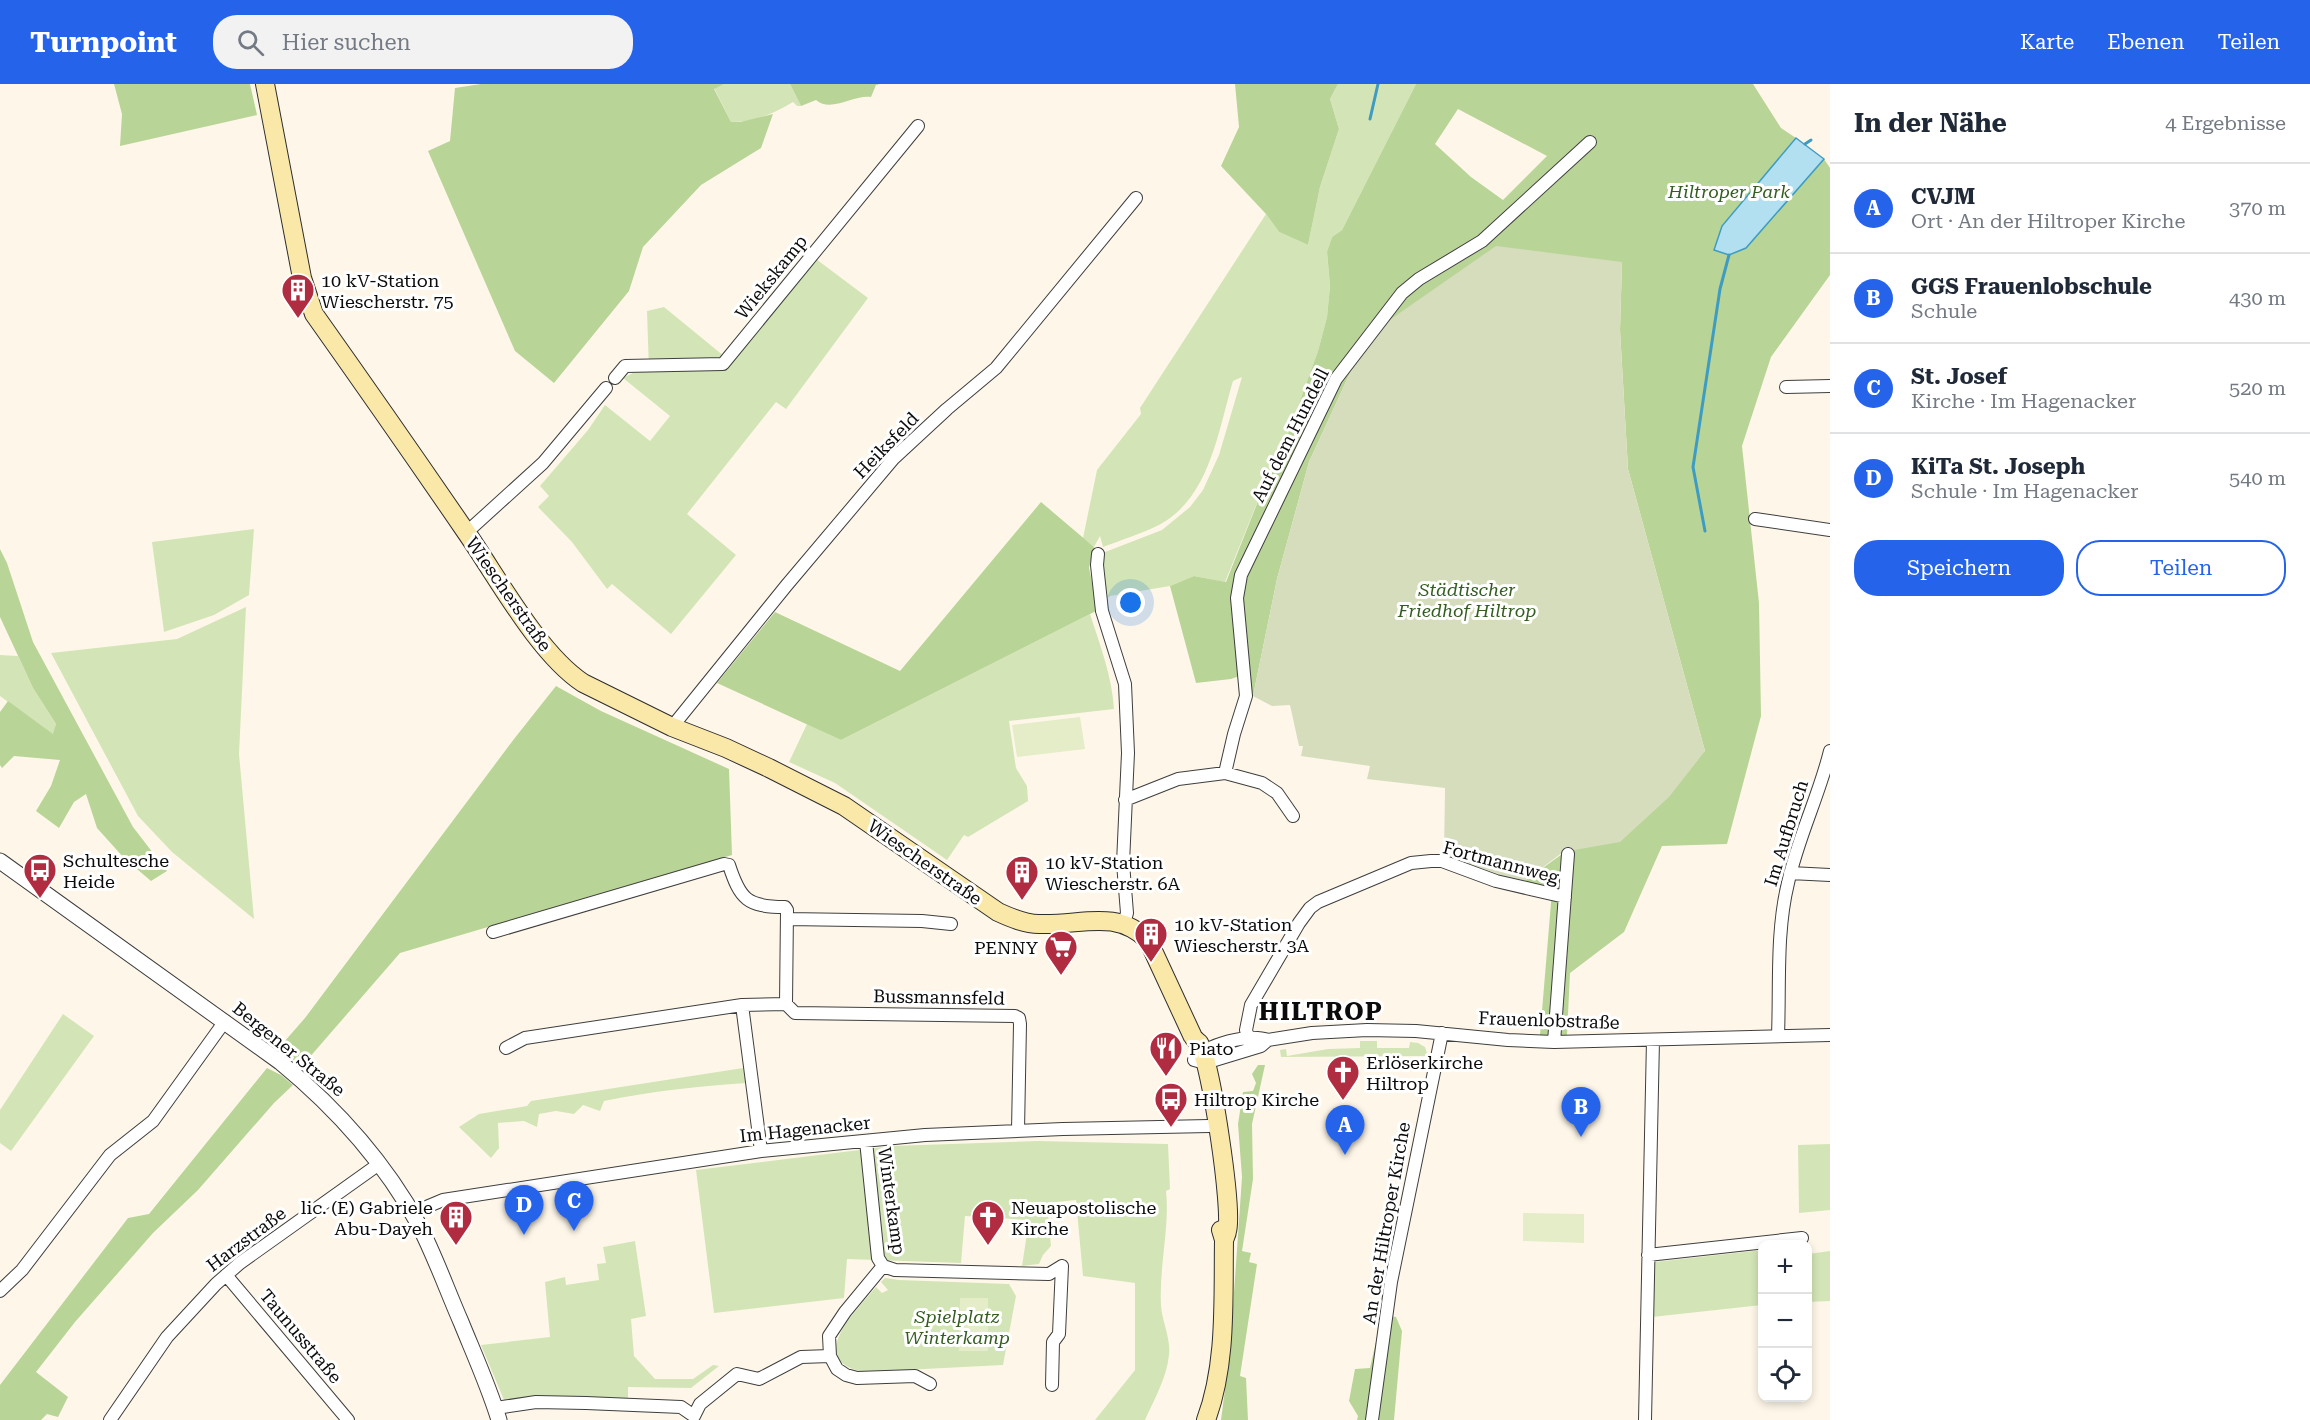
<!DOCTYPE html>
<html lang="de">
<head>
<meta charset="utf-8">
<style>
	:root { --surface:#fff; --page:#f2f2f3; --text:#1f2937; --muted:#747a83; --line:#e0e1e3; --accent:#2563eb }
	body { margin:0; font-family:"Roboto Serif",serif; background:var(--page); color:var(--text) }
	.controls { position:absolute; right:18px; bottom:18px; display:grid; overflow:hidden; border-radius:12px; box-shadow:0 3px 9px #0003 }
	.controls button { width:54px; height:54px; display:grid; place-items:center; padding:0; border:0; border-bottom:2px solid var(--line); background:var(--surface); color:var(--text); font:30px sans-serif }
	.you { position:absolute; left:1131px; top:519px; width:21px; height:21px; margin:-15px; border:4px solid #fff; border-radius:50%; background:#1a73e8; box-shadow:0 0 0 9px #1a73e833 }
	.badge { display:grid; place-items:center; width:39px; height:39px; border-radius:50%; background:var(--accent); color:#fff; font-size:20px; font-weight:700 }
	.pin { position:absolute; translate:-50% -50px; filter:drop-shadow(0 2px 3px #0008) }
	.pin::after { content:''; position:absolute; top:32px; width:21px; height:18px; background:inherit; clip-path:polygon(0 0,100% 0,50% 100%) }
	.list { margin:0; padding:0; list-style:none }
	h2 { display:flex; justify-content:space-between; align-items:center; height:78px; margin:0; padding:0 24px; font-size:26px }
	h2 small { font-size:20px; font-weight:400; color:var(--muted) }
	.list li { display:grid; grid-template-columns:39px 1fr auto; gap:18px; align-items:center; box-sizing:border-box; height:90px; padding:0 24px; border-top:2px solid var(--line) }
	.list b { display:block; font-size:22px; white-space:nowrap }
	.list p { margin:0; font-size:20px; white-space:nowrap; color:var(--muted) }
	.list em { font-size:20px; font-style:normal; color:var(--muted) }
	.actions { display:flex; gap:12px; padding:18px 24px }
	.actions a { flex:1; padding:14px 0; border:2px solid var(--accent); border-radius:24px; text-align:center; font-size:21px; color:var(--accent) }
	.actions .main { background:var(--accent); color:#fff }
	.icon { flex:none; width:33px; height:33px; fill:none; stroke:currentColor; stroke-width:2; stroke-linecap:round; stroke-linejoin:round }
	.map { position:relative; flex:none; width:1830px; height:1336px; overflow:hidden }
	header { display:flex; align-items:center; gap:36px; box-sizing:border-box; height:84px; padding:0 30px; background:var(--accent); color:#fff }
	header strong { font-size:28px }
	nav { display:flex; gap:33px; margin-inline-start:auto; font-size:21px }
	.search { width:420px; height:54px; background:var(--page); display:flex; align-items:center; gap:15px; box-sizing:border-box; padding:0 21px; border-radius:24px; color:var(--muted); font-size:22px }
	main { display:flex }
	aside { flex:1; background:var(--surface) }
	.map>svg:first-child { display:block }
</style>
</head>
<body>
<header>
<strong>Turnpoint</strong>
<div class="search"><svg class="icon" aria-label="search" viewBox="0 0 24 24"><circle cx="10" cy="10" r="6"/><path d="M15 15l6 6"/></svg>Hier suchen</div>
<nav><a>Karte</a><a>Ebenen</a><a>Teilen</a></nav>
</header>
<main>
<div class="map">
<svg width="1830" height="1336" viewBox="0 0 1830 1336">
	<rect width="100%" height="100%" fill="#fef7e9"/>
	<path fill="#d3e5b6" d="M724,0h66l11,22h-4l-4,-4c-20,12 -39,20 -62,20l-17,-34z
		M1338,0h78l-74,146 -10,7 -5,16 3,33 -3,31 -9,34 -33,91 -15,29 -45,111 -31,-6 -24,10 -60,10 -6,5 -4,-47 62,-24 28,-23 13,-17 16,-35 23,-78 -9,4c-15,50 -23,117 -74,144 -18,9 -38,15 -56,22l-3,-11 -6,11 -11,-9 14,-68 44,-56 -1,-6 126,-194 13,18 29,13 12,-58 19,-58 -9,-30z
		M816,175l52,39 -82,111 -10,-7 -89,112 49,41 -65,79 -59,-50 -5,5 -35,-47 -34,-35 11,-11 -9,-10 48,-56 17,-25 45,36 20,-25 -47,-38 10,-5 16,-2 -2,-60 17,-4 66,54z
		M254,445l-5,66 -35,20 -50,17 -12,-90z
		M246,523l-7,147 15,165 -82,-67 -34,-36 -87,-163 126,-14z
		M1090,530c10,31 22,62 24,95l-105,12 7,47 11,18 1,15 -60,36 -4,-2 -17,25 -112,-77 -46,-21 18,-38 34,16z
		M0,571l18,1 15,32 23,36 -2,11 -54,-39z
		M63,930l31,22 -83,115 -11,-8v-33z
		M1360,957h17v7h32l1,-6 8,1 7,4 3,9 -147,1 -1,-7 6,-1 1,7 41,-7 32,-1z
		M743,984l4,15c-48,3 -95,8 -143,18l-4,10 -17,-6 -9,9 -18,-3 -17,3 -2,13 -13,-6 -26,2 1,25 -8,10 -32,-31 20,-13 48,-8 4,-5z
		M1037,1057l131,3 2,45 -4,2c4,35 -7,76 -5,114 1,17 10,33 8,50 -2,22 -15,45 -24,65h-50l40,-50v-87l-52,-7 -7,-76 -29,3 4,43 -8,9 -4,9 -17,2 7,-46 -64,-4 -4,47 -114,-4 -3,39 -130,15 -18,-143 196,-24z
		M1830,1060v66l-31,3 -1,-68z
		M635,1157l11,75 -15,3 3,37 21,23h38l20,-14 6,1 -28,22 -63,-1v11l-76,-2 -48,4 -23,-55 69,-8 -5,-55 20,-5 1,8 33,-5 -2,-16 9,-1 -3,-16z
		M1762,1166v55l-110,12 1,-51 2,-4z
		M1830,1167v50l-22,1v-48z
		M885,1194l14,2 110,4 7,12 -13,69 -138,7c-61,-11 -10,-60 11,-85l6,6 6,-3 -7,-8z"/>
	<path fill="#b9d497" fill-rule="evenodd" d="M114,0h136l7,31 -137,31 2,-32z
		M481,0h243l-10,5 17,33h9l33,-8 -12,34 -60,37 -58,62 -14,44 -75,92 -39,-32 -87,-200 22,-10 5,-53z
		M790,0h90l-4,1 -5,12c-19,-2 -40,16 -55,3l-15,6z
		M1235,0h103l-8,15 9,30 -19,58 -12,58 -29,-13 -13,-18 -45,-48 18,-39z
		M1416,0h337l28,44 15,10 -74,88 24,22 78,-89 6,9v107l-59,82 -29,89 17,157 2,113 -34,128 -65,2 -38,86 -54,41 -3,62h-27l12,-144 -30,-8 183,-132 -77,-282 -8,-139 2,-68 -241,64 -31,47 -41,89 -32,117 -24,117 -3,-1 -2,-22 -17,6 -35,4 -26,-97 24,-10 32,6 44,-111 15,-29 33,-91 9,-34 3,-31 -3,-34 5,-15 10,-7zM1458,25l89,47 -44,44 -32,-23 -36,-33z
		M1041,418l53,45 -5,21 9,42 -257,130 -124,-57 58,-71 125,59z
		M0,465l7,14 26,79 100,185 34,44 -16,10 -27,-23 -27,-30 -11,-34 -12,8 -15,26 -23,-17 15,-25 9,-26 -46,-4 -12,12 -2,-3v-53l8,-11 45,33 3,-10 -23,-36 -33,-71z
		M556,602l45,25 128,58 3,86 -332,98 -98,113 -10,-7 -2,-10 -6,-7 21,-24 209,-279z
		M1258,981h7l-13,59 1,55 -11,72 9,2 -2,9 8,2 -17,112 6,2 2,42h-27l9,-69 12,-174 -4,-53 5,-32 10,-1 3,-8 -4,-9z
		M267,984l14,7 12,10 -19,18 -76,87 -45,43 -78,89 -39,50 32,25 -10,20 -11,-3 -6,6h-41v-35l128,-167 21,-4z
		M1382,1231l14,2 6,14 -8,89h-37l1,-4 -9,-15 6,-32 15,-1z"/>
	<path fill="#d6ddbd" d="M1496,162l126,16 -2,68 8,139 77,282 -36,46 -49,45 -57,10 -41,31 -78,-29 1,-66 -78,-9 3,-13 -69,-10 2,-10h-4l-9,-41 -18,1 -19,-10 24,-117 32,-117 41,-89 31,-47z"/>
	<path fill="#e4edc7" d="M1080,633l5,32 -68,8 -5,-32z
		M1523,1129l61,1v29l-61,-2z
		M960,1214h28v53h-29z"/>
	<path fill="#b2e0f1" stroke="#3e9cc3" stroke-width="1.5" d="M1796,54l28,21 -78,89 -17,7 -15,-5 8,-24z"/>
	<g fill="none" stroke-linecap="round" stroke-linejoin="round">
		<path stroke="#3e9cc3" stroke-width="3" d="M1370,35l8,-35
			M1805,60l6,-4
			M1705,447l-12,-64 27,-178 9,-34"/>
		<defs>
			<path id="minor" d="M615,294l10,-12 98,-2 195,-238
				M1786,303l44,-1
				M1755,435l75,11
				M467,448l76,-69 63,-75
				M1098,470l-1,11 5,46 23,73 3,69 -5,110 4,50 -3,10
				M672,643l114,-141 108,-128 53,-49 49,-41 140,-170
				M1225,689l9,-39 12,-38 -9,-98 4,-23 95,-196 66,-86 17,-14 63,-38 108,-99
				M1125,716l53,-21 47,-6 37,10 15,10 16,23
				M1790,789l40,2
				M787,835l135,2 29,3
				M493,848l231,-68 5,1c11,34 18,42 56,42l2,3 -1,94
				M742,921l19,146
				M1778,951c2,-50 -2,-103 10,-152 10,-46 31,-87 42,-132
				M1268,956l-7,6 -56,17 -11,-3c13,-16 55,-27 74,-20l44,-7 55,-3 49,1 92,9 46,2 276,-7
				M1554,958l14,-188
				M1250,961l-4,-15 5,-25 48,-82 11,-15 8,-6 93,-39 20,-2h11l54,20 69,16
				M506,964l19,-10 217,-33 44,-1 9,9 220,3 4,2 1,6 -2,106
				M866,1057l12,117 5,8 12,4 154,4 13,-8
				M412,1129l31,-13 318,-49 164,-16 138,-6 146,-3
				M1648,1171l154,-17
				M883,1182l-38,46 -16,24 1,20 7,13 9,6 11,3 58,-2 15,8
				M226,1191l122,145
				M0,1207l22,-21 88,-115 43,-34 72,-100
				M1052,1301l1,-43 6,-8 3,-68
				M496,1324l40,-6 50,1 95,4 13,9 6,-12 37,-30 22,5 42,-22 29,-1
				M110,1336l57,-83 49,-53 24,-21 139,-99
				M1372,1336l19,-138 51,-249
				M1645,1336l8,-380"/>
			<path id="tertiary" d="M0,777l280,201c56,46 104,99 139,163 16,31 28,65 42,97 13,32 28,65 38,98"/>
			<path id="secondary" d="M265,0l37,194 12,36c51,72 102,145 152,218 32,46 72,121 117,151l89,44 54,21 43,20 75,38 154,106c13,6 27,12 41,12 42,2 75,-16 109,16l45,97c0,1 6,6 6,6 12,20 34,167 28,188 0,3 -2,6 -3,9
				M1206,1336c21,-56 17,-121 18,-180l-3,-10"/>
		</defs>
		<use href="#minor" stroke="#3e3e3e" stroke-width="14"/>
		<use href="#tertiary" stroke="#3e3e3e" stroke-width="17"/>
		<use href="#secondary" stroke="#2d2d2d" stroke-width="20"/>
		<use href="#minor" stroke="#fff" stroke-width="12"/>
		<use href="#tertiary" stroke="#fff" stroke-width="15"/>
		<use href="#secondary" stroke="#fae8a9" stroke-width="18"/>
	</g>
	<defs>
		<symbol id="building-pin" viewBox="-11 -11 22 30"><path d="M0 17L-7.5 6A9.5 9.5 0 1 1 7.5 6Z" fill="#b02d41" stroke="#fff"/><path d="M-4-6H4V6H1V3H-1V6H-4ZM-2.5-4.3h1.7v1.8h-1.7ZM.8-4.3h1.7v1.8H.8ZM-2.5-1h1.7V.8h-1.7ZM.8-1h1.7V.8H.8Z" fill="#fff"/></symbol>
		<symbol id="bus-pin" viewBox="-11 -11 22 30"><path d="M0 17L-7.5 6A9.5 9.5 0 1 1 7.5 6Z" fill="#b02d41" stroke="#fff"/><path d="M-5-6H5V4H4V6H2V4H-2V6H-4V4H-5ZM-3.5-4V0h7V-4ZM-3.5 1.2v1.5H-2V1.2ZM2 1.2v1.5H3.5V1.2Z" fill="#fff"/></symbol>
		<symbol id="supermarket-pin" viewBox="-11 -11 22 30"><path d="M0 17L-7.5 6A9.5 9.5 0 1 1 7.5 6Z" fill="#b02d41" stroke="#fff"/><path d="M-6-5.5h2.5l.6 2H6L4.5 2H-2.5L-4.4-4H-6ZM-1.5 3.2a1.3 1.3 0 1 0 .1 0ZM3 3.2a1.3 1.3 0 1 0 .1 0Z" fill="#fff"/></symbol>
		<symbol id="restaurant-pin" viewBox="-11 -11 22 30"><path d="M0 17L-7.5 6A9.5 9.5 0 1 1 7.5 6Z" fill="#b02d41" stroke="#fff"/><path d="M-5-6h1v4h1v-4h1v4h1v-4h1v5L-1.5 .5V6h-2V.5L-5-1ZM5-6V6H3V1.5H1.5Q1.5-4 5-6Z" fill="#fff"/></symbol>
		<symbol id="church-pin" viewBox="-11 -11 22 30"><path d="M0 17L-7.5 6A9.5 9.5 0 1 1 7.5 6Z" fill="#b02d41" stroke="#fff"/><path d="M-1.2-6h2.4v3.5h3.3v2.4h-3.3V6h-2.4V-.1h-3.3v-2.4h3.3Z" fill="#fff"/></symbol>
	</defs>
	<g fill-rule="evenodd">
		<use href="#building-pin" x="279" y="187" width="38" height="52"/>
		<use href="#bus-pin" x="21" y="767" width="38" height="52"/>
		<use href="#building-pin" x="1003" y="769" width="38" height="52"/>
		<use href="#building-pin" x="1132" y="831" width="38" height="52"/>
		<use href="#supermarket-pin" x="1042" y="844" width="38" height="52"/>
		<use href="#restaurant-pin" x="1147" y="945" width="38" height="52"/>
		<use href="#church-pin" x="1324" y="969" width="38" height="52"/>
		<use href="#bus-pin" x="1152" y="996" width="38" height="52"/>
		<use href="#building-pin" x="437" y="1114" width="38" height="52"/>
		<use href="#church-pin" x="969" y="1114" width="38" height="52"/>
	</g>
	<g text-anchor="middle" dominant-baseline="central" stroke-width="6" stroke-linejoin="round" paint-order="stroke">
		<g font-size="18" font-style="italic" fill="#335d20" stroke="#fff">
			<text x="1729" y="107">Hiltroper Park</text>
			<text x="1467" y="505">Städtischer<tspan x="1467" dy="21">Friedhof Hiltrop</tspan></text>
			<text x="957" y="1232">Spielplatz<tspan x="957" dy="21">Winterkamp</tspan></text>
		</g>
		<g font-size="18" fill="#0b0b0b" stroke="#fff">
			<text transform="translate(771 193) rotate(-51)">Wiekskamp</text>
			<text transform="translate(1290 351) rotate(-63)">Auf dem Hundell</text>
			<text transform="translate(886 361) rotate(-46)">Heiksfeld</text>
			<text transform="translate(509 510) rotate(55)">Wiescherstraße</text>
			<text transform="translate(1786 749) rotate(-73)">Im Aufbruch</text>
			<text transform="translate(925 778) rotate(35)">Wiescherstraße</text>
			<text transform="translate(1501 778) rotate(15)">Fortmannweg</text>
			<text transform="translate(939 913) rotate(1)">Bussmannsfeld</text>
			<text transform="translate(1549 936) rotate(2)">Frauenlobstraße</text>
			<text transform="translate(289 965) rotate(39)">Bergener Straße</text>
			<text transform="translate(805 1045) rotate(-6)">Im Hagenacker</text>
			<text transform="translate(892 1117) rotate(82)">Winterkamp</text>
			<text transform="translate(1386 1139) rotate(-80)">An der Hiltroper Kirche</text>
			<text transform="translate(246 1155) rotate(-37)">Harzstraße</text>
			<text transform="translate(301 1252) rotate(50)">Taunusstraße</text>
		</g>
		<g font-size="18" fill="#0b0b0b" stroke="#fff" text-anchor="start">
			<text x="321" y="196">10 kV-Station<tspan x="321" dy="21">Wiescherstr. 75</tspan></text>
			<text x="63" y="776">Schultesche<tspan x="63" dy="21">Heide</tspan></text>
			<text x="1045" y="778">10 kV-Station<tspan x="1045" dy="21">Wiescherstr. 6A</tspan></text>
			<text x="1174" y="840">10 kV-Station<tspan x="1174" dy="21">Wiescherstr. 3A</tspan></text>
			<text x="1038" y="863" text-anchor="end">PENNY</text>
			<text x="1189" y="964">Piato</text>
			<text x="1366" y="978">Erlöserkirche<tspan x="1366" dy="21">Hiltrop</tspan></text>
			<text x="1194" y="1015">Hiltrop Kirche</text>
			<text x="433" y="1123" text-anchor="end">lic. (E) Gabriele<tspan x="433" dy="21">Abu-Dayeh</tspan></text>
			<text x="1011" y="1123">Neuapostolische<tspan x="1011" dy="21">Kirche</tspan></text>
		</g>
		<g font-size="24" font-weight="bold" letter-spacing="1.5" fill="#0b0b0b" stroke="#fff">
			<text x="1321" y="928">HILTROP</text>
		</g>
	</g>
</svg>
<div class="controls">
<button>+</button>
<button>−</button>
<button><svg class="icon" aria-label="locate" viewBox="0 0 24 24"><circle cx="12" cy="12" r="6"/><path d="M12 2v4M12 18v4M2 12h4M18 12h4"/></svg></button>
</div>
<div class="you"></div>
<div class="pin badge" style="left:1345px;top:1071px">A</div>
<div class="pin badge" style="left:1581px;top:1053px">B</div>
<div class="pin badge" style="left:574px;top:1147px">C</div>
<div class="pin badge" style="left:524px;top:1151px">D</div>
</div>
<aside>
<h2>In der Nähe<small>4 Ergebnisse</small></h2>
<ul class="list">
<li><span class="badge">A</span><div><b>CVJM</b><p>Ort · An der Hiltroper Kirche</p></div><em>370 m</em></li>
<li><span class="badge">B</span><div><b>GGS Frauenlobschule</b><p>Schule</p></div><em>430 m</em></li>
<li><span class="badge">C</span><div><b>St. Josef</b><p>Kirche · Im Hagenacker</p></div><em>520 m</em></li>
<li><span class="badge">D</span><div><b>KiTa St. Joseph</b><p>Schule · Im Hagenacker</p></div><em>540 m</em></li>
</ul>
<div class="actions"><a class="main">Speichern</a><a>Teilen</a></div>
</aside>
</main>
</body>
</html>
